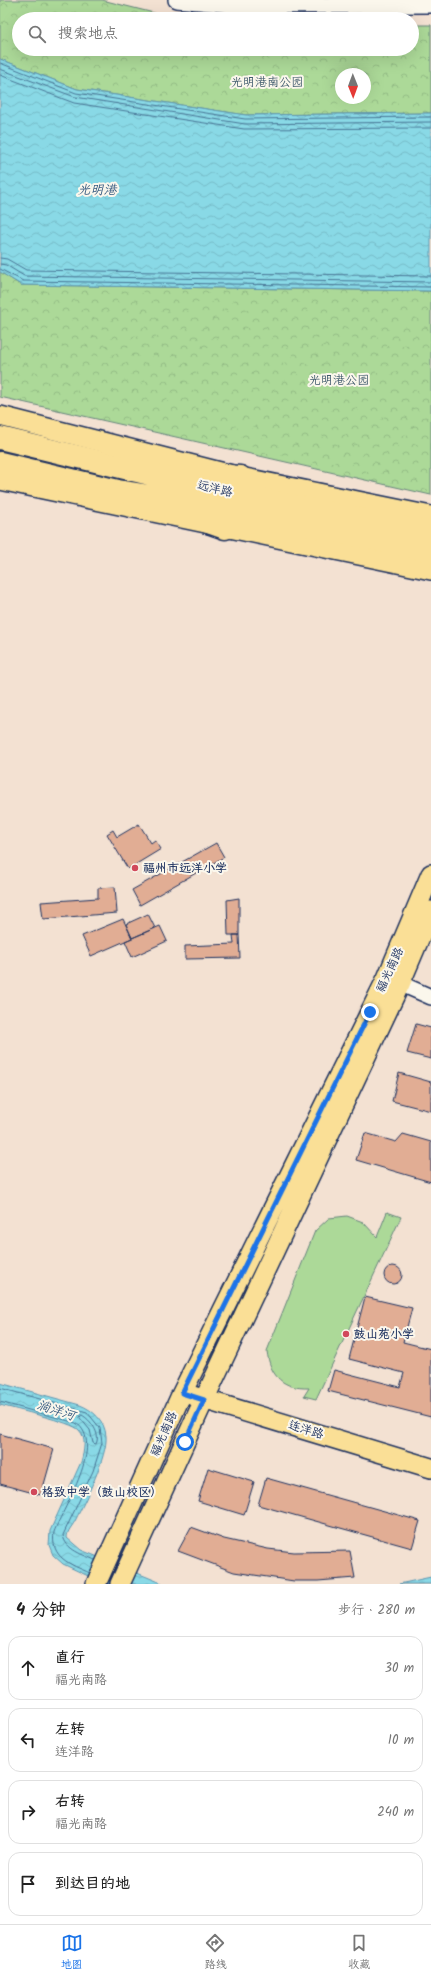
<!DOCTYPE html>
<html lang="zh">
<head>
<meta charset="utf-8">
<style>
	:root { --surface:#fff; --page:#f6f6f6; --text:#222; --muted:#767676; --line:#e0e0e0; --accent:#1a73e8 }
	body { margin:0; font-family:Kalam,"LXGW WenKai TC",sans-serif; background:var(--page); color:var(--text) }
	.compass { position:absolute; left:335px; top:68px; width:36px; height:36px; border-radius:50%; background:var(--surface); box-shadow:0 4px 16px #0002; rotate:179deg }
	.stop { position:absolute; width:12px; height:12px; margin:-9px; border:3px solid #1a73e8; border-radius:50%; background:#fff }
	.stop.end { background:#1a73e8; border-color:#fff; box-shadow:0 1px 4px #0008 }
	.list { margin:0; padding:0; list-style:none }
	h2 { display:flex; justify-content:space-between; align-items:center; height:52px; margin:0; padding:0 16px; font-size:17px }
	h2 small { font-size:13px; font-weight:400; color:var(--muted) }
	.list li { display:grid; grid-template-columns:26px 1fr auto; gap:12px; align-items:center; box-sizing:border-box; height:64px; margin:0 8px 8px; padding:0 8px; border:1px solid var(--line); border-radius:12px }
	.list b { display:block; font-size:15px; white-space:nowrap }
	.list p { margin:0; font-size:13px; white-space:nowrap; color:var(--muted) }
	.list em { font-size:13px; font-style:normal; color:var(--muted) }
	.icon { flex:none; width:22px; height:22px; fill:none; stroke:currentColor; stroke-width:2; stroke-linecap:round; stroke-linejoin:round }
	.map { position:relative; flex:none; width:431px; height:1584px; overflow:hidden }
	.search { position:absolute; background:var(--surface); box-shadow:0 4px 16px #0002; left:12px; right:12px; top:12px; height:44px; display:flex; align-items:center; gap:10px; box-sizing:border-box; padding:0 14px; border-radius:22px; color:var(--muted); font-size:15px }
	.sheet { height:340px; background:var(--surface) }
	nav { display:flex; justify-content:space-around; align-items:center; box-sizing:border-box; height:56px; border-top:1px solid var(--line); background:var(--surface); font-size:11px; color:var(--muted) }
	nav a { display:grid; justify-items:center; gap:2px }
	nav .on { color:var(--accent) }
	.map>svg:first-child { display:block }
</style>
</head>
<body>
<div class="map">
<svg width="431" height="1584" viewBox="0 0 431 1584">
	<defs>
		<pattern id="park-crowns" width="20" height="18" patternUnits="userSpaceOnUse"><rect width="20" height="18" fill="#acd998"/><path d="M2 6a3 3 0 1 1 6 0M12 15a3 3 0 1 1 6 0" fill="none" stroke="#93bb85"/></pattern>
		<pattern id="water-waves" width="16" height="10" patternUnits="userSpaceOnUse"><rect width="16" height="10" fill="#89d9e6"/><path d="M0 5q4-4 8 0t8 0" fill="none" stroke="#76bbc8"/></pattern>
	</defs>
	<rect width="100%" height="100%" fill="#f3e1d2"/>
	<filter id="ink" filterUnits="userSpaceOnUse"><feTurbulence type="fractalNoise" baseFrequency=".025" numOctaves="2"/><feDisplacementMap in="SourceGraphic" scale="8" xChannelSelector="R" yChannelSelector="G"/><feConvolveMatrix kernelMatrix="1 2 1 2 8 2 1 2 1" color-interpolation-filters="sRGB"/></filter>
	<g filter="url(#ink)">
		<path fill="url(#park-crowns)" stroke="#64847b" fill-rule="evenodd" d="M0,0h102l76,19h-159v30h393v-24h19v88l-185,2 -169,-26 -77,-30zM341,74h24v24h-24z
			M0,272l21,13 410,6v204l-431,-98z"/>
		<path fill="#acd998" stroke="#64847b" d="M387,1212l14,5 -85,182 -12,-3 5,-8c-26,1 -39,-12 -42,-37l48,-120 14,-13 18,-2 16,6 14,15z"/>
		<path fill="url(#water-waves)" stroke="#5d95b0" d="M0,59l77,30 169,26 185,-2v178l-410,-6 -21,-13z
			M0,1383l80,22c13,5 25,16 26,31 2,19 -21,65 -30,83 -3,7 -9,11 -9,19l14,12 83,34h-59l-42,-20 -10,-9 -4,-10 1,-14 31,-69c3,-11 6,-24 -2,-32 -7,-8 -65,-21 -79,-25z
			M431,1577v7h-32z"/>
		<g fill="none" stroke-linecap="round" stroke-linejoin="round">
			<path stroke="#477394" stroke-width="1" d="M0,63l76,30 169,26 186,-2
				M0,69l75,28 170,27 186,-2
				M0,75l74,28 170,26 187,-1
				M0,258l7,1 19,11 405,6
				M0,264l6,1 18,11 407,6
				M0,269l23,12 408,6
				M0,1388l87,24 13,16 2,15 -9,28 -30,64c2,15 21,20 32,25
				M0,1402l76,21c30,20 -12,83 -22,109 -4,26 16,32 36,41
				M82,1415c9,5 19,19 14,29l-3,-1 -3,-13 -10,-12z"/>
		</g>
		<path fill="#e1ad94" stroke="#1b2f5e" d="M139,824l12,19 4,-3 6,9 -33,20 -21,-35 6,-4 4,7z
			M216,843l8,14 -84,48 -8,-15z
			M115,887l2,26 -74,6 -2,-17 57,-4v-10z
			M239,898v37h-11l-1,-35z
			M148,914l7,14 -23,10 -6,-14z
			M123,919l9,19 -41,18 -9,-20z
			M160,926l7,15 -35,16 -7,-16z
			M233,935h6l1,23 -55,1v-13l49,-2z
			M416,1024l15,4v31l-24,-6z
			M399,1073l32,9v29l-39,-10z
			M365,1133l31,9 7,-8 28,8v40l-75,-22z
			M384 1275a9 9 0 1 1 18 0a9 9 0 1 1-18 0Z
			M365,1297l47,11 -9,34 28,7v68l-103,-26 6,-21 66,17 4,-14 -55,-14z
			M0,1434l54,15 -13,46 -41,-11z
			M208,1468l46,14 -10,33 -46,-14z
			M266,1478l154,43 -8,27 -154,-43z
			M191,1527l33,12 44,10 26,3 56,-1 5,27 -37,3h-24l-60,-9 -56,-21z"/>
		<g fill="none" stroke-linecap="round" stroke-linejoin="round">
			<defs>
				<path id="minor" d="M176,0l68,6 187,-1
					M390,979l41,18"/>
				<path id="major" d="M0,416l240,61 191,39
					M0,480l431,90
					M193,1396l238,72
					M96,1584l86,-191 205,-415 44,-104
					M120,1584l84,-184 196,-416 31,-73"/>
				<path id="highway" d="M0,438l221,53 210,42
					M0,463l118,28 99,16 214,44
					M197,474l43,3
					M174,510l51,18"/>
			</defs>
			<use href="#minor" stroke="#1b2f5e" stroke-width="18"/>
			<use href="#major" stroke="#1b2f5e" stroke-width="22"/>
			<use href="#highway" stroke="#1b2f5e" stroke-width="25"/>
			<use href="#minor" stroke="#fbf7ec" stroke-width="15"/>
			<use href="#major" stroke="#fadf96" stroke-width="19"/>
			<use href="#highway" stroke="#fadf96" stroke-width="22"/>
		</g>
	</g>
	<g fill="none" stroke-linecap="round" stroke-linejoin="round" filter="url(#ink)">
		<path stroke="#1a73e8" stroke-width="5" d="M185,1442l19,-42 -22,-7 188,-381"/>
	</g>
	<g fill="#d1495b" stroke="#fbf7ec" stroke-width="1.5">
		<circle cx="135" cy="868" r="4"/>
		<circle cx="346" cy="1334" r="4"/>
		<circle cx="34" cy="1492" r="4"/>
	</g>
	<g text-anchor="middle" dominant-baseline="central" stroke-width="4" stroke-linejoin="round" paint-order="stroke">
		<g font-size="12" fill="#3f5a6c" stroke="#fbf7ec">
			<text x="267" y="82">光明港南公园</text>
			<text x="339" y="380">光明港公园</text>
		</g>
		<g font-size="12" fill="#1b2f5e" stroke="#fbf7ec">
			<text transform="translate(215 489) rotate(13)">远洋路</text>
			<text transform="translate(390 970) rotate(-65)">福光南路</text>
			<text transform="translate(306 1430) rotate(17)">连洋路</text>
			<text transform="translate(164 1434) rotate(-66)">福光南路</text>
		</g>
		<g font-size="12" font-weight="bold" fill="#1b2f5e" stroke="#fbf7ec" text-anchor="start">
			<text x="143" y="868">福州市远洋小学</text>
			<text x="354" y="1334">鼓山苑小学</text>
			<text x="42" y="1492">格致中学（鼓山校区）</text>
		</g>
		<g font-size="13" font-style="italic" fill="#365a80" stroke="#fbf7ec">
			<text x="97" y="190">光明港</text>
			<text transform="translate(56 1411) rotate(18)">淌洋河</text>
		</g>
	</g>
</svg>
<svg class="compass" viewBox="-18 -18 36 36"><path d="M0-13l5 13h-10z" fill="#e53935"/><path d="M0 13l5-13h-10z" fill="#767676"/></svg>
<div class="stop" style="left:185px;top:1442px"></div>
<div class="stop end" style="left:370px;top:1012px"></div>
<div class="search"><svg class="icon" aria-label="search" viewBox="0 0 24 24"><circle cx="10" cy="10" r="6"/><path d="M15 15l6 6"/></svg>搜索地点</div>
</div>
<section class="sheet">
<h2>4 分钟<small>步行 · 280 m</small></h2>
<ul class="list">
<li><svg class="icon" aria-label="ahead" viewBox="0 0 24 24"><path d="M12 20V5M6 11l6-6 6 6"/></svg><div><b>直行</b><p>福光南路</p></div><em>30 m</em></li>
<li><svg class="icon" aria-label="left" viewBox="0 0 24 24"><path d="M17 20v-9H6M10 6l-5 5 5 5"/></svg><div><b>左转</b><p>连洋路</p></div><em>10 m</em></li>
<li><svg class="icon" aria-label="right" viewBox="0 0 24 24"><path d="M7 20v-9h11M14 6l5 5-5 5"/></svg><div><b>右转</b><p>福光南路</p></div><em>240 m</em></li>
<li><svg class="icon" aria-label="arrive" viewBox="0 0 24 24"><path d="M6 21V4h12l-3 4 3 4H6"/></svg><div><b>到达目的地</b></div></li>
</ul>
</section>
<nav>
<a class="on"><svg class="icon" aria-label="map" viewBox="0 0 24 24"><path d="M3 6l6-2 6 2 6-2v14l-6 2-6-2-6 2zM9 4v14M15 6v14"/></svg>地图</a>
<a><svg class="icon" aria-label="directions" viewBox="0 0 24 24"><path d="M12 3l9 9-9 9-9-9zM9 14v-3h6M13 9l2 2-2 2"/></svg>路线</a>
<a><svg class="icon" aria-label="saved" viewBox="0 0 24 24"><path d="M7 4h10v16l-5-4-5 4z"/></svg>收藏</a>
</nav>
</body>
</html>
